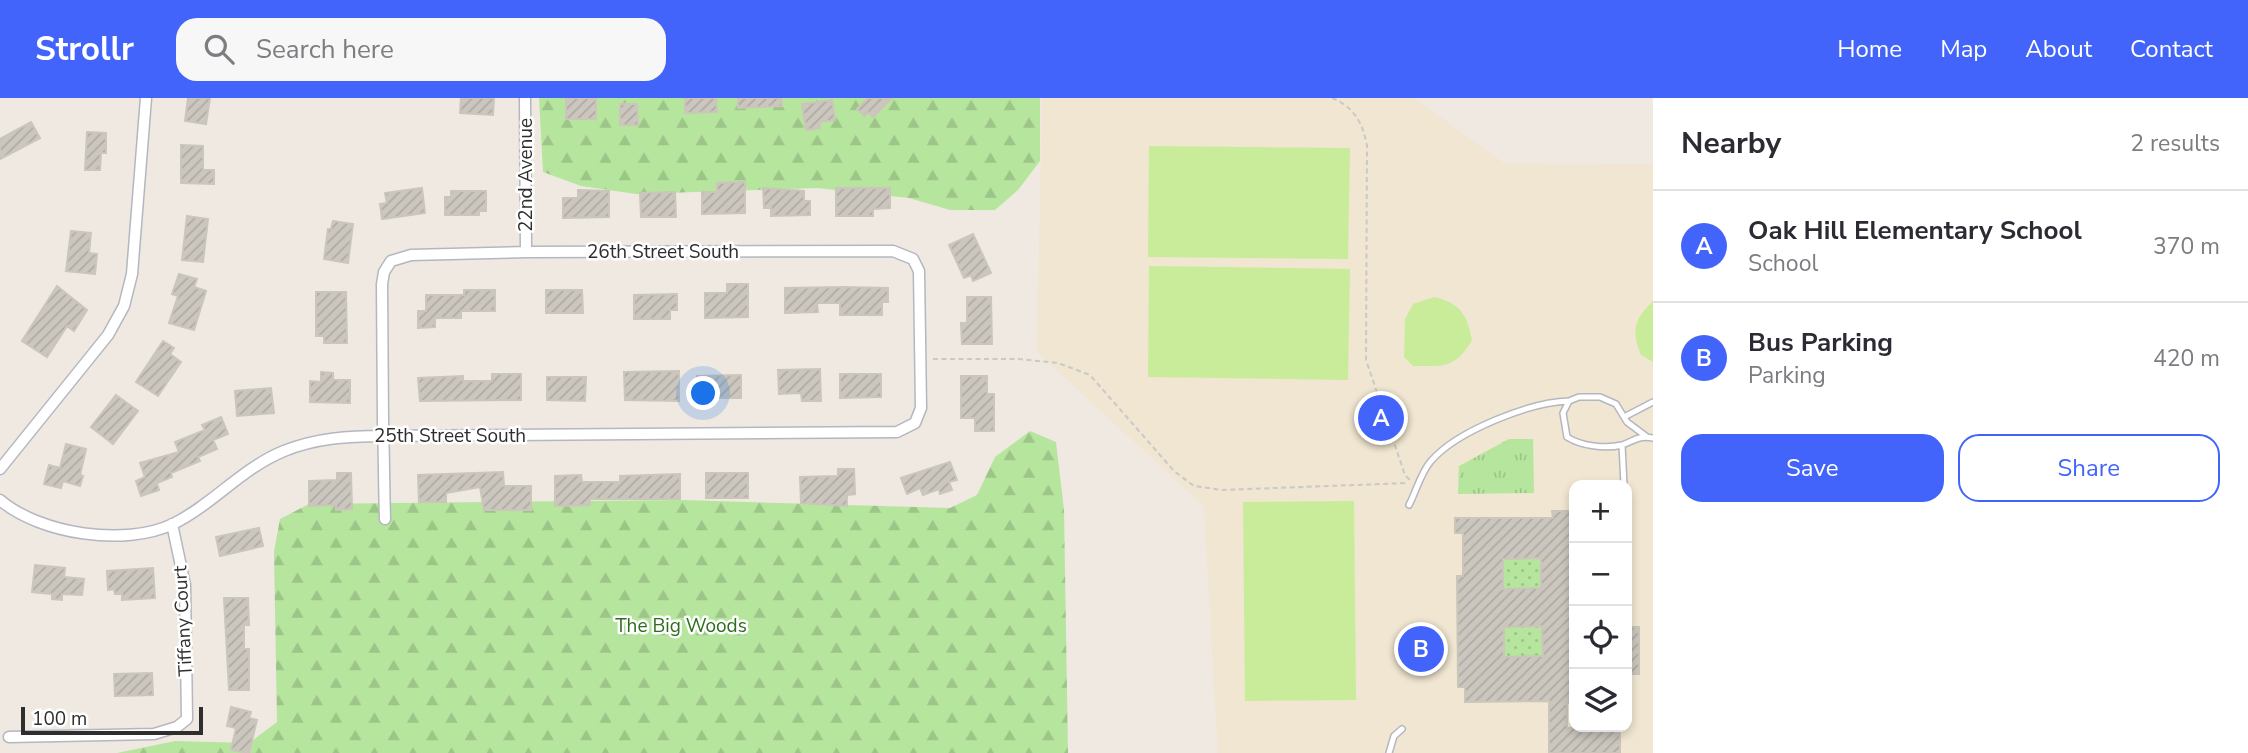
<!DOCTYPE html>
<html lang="en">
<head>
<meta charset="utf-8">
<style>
	:root { --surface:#fff; --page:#f7f7f7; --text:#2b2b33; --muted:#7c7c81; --line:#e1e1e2; --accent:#4264fb }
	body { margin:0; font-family:"Nunito Sans",sans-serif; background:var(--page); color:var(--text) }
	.controls { position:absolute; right:21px; bottom:21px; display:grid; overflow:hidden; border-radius:14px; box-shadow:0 4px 10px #0003 }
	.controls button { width:63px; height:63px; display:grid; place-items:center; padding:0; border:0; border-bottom:2px solid var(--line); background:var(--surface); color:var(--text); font:35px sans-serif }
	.scale { position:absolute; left:21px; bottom:18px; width:182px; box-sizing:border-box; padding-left:7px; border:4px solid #2e2e2e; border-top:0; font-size:19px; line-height:24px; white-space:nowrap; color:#2e2e2e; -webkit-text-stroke:5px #fff; paint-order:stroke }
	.you { position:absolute; left:704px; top:296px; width:24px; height:24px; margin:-18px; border:5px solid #fff; border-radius:50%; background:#1a73e8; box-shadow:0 0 0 10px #1a73e833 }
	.badge { display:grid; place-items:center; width:46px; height:46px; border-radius:50%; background:var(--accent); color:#fff; font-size:23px; font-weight:700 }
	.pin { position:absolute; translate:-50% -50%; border:4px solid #fff; box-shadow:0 2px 7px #0006 }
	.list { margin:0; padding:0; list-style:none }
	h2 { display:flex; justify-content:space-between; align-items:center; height:91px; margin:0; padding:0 28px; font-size:30px }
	h2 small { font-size:23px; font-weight:400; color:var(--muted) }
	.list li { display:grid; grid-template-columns:46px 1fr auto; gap:21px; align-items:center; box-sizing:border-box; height:112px; padding:0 28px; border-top:2px solid var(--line) }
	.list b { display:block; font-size:26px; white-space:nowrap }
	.list p { margin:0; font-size:23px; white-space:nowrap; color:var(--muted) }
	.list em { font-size:23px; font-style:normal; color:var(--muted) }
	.actions { display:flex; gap:14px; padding:21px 28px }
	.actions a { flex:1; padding:16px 0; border:2px solid var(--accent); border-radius:21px; text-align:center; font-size:24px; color:var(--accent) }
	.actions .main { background:var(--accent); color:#fff }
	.icon { flex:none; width:38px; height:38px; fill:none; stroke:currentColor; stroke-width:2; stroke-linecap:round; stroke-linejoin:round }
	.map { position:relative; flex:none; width:1653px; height:655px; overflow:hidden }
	header { display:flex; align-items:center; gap:42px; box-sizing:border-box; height:98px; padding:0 35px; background:var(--accent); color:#fff }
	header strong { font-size:33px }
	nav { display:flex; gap:38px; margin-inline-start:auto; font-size:24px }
	.search { width:490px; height:63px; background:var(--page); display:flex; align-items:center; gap:18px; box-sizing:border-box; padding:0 24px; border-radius:21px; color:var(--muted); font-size:26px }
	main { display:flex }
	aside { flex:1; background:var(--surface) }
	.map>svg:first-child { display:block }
</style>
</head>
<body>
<header>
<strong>Strollr</strong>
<div class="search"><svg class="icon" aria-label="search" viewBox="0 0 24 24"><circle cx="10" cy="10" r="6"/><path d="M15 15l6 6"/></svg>Search here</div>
<nav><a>Home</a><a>Map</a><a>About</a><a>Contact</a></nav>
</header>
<main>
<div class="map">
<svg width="1653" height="655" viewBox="0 0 1653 655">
	<defs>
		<pattern id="grass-dots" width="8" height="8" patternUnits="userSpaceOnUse" patternTransform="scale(1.75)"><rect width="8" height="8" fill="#b6e59e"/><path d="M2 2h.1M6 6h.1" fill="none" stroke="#9dc588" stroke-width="1.8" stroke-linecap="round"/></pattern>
		<pattern id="forest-firs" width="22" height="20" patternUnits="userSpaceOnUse" patternTransform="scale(1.75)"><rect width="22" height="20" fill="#b6e59e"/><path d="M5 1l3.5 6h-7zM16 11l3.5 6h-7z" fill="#9dc588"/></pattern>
		<pattern id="park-tufts" width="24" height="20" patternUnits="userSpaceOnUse" patternTransform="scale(1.75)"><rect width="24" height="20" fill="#b6e59e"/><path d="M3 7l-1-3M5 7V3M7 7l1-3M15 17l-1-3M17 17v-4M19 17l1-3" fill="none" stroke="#9dc588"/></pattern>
		<pattern id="building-hatch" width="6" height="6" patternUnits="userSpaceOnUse" patternTransform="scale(1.75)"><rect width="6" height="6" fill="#cbc7bf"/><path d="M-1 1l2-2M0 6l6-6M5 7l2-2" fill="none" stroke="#afaba4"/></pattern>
	</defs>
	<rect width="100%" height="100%" fill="#efe9e1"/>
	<path fill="#f0e6d1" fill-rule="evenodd" d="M1042,0h372l90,65 149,1v589h-435l-14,-247 -167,-154zM1574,387h53v242h-53z"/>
	<path fill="url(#grass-dots)" d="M1541,460v30l-38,1v-30z
		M1542,528l1,30 -39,1v-30z"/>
	<path fill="url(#forest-firs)" d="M539,0h501v63l-22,29 -23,20h-45l-41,-12 -92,-10 -181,6 -55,-8 -38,-14z
		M1030,333l26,11 8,68 4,243h-951l58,-12 74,2 28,-21 -3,-170 6,-33 29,-15 373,-4 268,8 27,-13 18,-38z"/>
	<path fill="url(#park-tufts)" d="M1509,341h24l1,54 -76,1 1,-28z"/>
	<path fill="#c9ec9a" d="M1149,48l201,2 -2,111 -200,-2z
		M1149,168l201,3 -2,111 -200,-3z
		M1434,199c26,6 33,17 38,43 -17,29 -28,26 -59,26l-9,-9 1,-38 8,-15z
		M1653,203v61l-12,-7c-10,-24 -7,-36 12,-54z
		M1354,403l2,199 -111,1 -2,-199z"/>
	<path fill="url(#building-hatch)" stroke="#cbc5ba" stroke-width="2" fill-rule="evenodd" d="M188,0h22l-4,26 -21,-3z
		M461,0h33l-1,17 -33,-2z
		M566,0h30v21h-30z
		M685,0h31l1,14 -32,1z
		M738,0h43l1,8 -44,2z
		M868,0h24l-19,19 -5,-5 -3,4 -8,-7z
		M832,2l3,20 -16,2 1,6 -14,2 -4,-26z
		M620,6h17l1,21h-18z
		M31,24l9,16 -40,21v-20z
		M87,34l19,1v20h-5l-1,17h-15z
		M181,47l22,1v24h11v14l-33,-1z
		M745,84v31l-43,1v-22h15v-9z
		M422,90l3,25 -43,6 -2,-15 7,-1 -2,-10z
		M763,90l41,3v10h6v14l-39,1v-8h-7z
		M836,90h54v20l-17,1v7h-37z
		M578,92l31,1v26l-46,1v-20h15z
		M451,93h35v20h-7v4h-34v-18h6z
		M675,94l1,25h-35l-1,-24z
		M187,118l21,3 -5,43 -21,-2z
		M333,123l20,3 -5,39 -24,-4 4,-30h3z
		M71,133l20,2 -2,20 8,1 -2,20 -29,-3z
		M973,136l18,39 -18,8 -2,-6 -7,3 -15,-33z
		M179,176l18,5 -3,8 12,4 -12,39 -25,-7 9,-27 -6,-2z
		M727,186h21v33l-43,1v-25h22z
		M57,188l30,24 -13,21 -7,-5 -20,31 -25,-16z
		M844,189l44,1v14h-6v13h-42v-12h-23l1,9 -33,1v-25z
		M464,192h31v21h-34v7h-26v9l-17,1v-17h8v-16h38z
		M546,192h36l1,23h-37z
		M316,194h30l1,51h-23v-7h-8z
		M677,196v16h-7v9h-36v-24z
		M967,199h24l1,47h-30l-1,-21h6z
		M163,243l11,7 -4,6 11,8 -23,34 -22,-14z
		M820,271l1,32h-19l-1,-8 -22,1 -1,-24z
		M679,273v30l-54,-1 -1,-28z
		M321,274l12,1v7h17v23l-40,-1v-21l11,1z
		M492,276h29v26l-101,1 -2,-23 45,-2v5h29z
		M840,276h41v23l-41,1z
		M741,277v23h-44v-22z
		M961,278h26v18h7v37h-19v-13h-14z
		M547,279h39l-1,24 -38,-1z
		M271,290l3,25 -37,3 -2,-25z
		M116,297l22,16 -25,33 -22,-17z
		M221,319l7,17 -15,6 4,9 -19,8 2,4 -29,12 1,4 -15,6 2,7 -18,6 -5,-15 9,-4 -5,-14 39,-11 -4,-10 30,-12 -3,-5z
		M66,346l20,5 -6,26 3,1 -3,10 -17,-5 -2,7 -17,-4 5,-19 11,3z
		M950,364l7,18 -8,2 3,8 -12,4 -1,-5 -16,6 -3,-7 -13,6 -6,-16z
		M838,371h16l1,25 -8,1v11l-46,-3 -1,-26 38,-1z
		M503,374l1,14h27v24h-47l-4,-23 -34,6v9h-27l-1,-27z
		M337,375h14l1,36 -16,1v-5l-27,1v-25l28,-1z
		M706,375h42v25h-42z
		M680,376v25h-90v6l-35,1v-30l26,-1 1,7h38v-6z
		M1552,413h22v192h-7v25l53,-1v26h-71v-52l-84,1v-15h-7l-1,-111h6v-43h-8v-15h98zM1541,460v30l-38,1v-30zM1542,528l1,30 -39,1v-30z
		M259,430l4,18 -43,10 -4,-19z
		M35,467l30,3 -1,9 20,2 -2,16 -20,-1v6l-10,-1v-5l-20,-2z
		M153,470l2,30 -33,2v-6h-7l-1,-5 -6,1 -1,-19z
		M224,500h24l1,27h-5v24h5v41h-20z
		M1627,529h12v47h-12z
		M152,575l1,22 -38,1 -1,-22z
		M231,609l20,5 -2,6 8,2 -8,33 -18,-3 5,-22 -9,-2z"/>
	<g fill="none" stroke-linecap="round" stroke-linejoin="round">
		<defs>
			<path id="lane" d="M1624,319l29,-15
				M1647,339l-20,-15 -11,-18 -16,-7h-21l-10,4 -6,12 4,24c14,9 38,12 55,8 12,-4 16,-10 31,-7
				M1622,347l2,40
				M1409,407c7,-13 12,-33 22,-44 26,-30 99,-59 138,-60
				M1389,655l5,-17 8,-7"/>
			<path id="street" d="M525,0l1,154
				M0,371l108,-134 16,-29 8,-32 14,-176
				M0,402c40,34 125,47 173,24 39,-19 69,-56 111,-73 32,-13 65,-15 99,-15l514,-4 18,-9 6,-15 -2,-137 -6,-12 -20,-8 -367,1 -115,3 -20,6 -7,11 -2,12 1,138c1,32 1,65 2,97
				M9,639l145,-3 23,-7 10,-8 -2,-134 -13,-61"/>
		</defs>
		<use href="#lane" stroke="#b4b7c1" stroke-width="8"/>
		<use href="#street" stroke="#b4b7c1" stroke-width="13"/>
		<path stroke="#c9c9c9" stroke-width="2" stroke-dasharray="5 3.5" stroke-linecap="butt" d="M1332,0c22,9 31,25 35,48l-1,214 39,115 5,5
			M933,261h86l39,4 32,12 84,96 20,15 28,4 186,-7"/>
		<use href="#lane" stroke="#fff" stroke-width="5"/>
		<use href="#street" stroke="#fff" stroke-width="10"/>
	</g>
	<g text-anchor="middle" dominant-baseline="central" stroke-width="5" stroke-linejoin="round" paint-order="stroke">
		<g font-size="19" fill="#2e2e2e" stroke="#fff">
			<text transform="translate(526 77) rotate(-90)">22nd Avenue</text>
			<text x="663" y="154">26th Street South</text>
			<text x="450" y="338">25th Street South</text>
			<text transform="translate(183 523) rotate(-93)">Tiffany Court</text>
		</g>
		<g font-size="19" fill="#2c6e1b" stroke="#fff">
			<text x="681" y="528">The Big Woods</text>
		</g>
	</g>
</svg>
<div class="controls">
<button>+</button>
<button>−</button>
<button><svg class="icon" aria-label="locate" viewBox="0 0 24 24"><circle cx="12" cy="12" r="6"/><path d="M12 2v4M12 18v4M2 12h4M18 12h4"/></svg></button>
<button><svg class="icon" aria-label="layers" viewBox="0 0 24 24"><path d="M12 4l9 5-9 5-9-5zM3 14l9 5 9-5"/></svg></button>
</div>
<div class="scale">100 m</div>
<div class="you"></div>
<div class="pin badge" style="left:1381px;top:320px">A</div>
<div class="pin badge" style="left:1421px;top:551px">B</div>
</div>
<aside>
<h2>Nearby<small>2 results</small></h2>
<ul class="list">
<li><span class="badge">A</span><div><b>Oak Hill Elementary School</b><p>School</p></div><em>370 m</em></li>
<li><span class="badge">B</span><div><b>Bus Parking</b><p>Parking</p></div><em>420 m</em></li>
</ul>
<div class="actions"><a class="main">Save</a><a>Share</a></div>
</aside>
</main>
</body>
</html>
